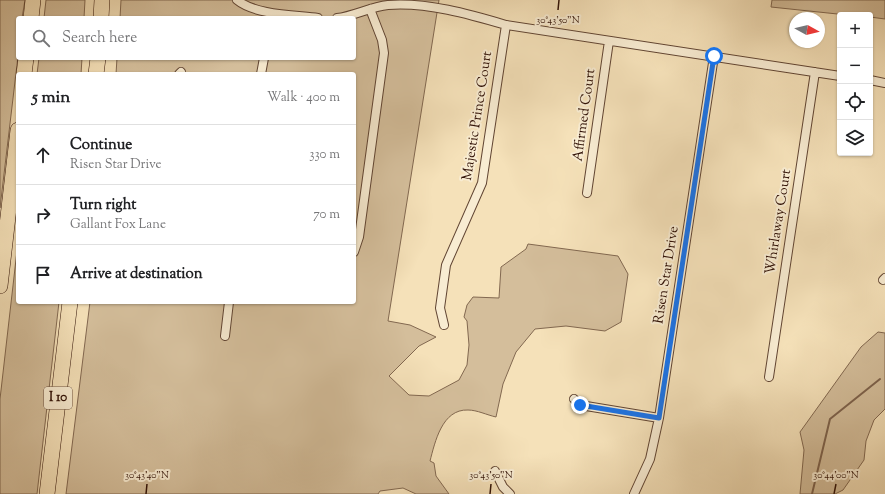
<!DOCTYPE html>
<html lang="en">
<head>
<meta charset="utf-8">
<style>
	:root { --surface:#fff; --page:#f6f6f6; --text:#202124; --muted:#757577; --line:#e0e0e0 }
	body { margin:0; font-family:"Sorts Mill Goudy",serif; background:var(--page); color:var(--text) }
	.controls { position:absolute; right:12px; top:12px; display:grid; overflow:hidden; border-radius:4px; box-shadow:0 1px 3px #0004 }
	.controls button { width:36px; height:36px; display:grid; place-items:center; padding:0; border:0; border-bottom:1px solid var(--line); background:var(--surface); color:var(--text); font:20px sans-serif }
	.compass { position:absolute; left:789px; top:12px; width:36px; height:36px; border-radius:50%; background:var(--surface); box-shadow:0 1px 3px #0004; rotate:98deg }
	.stop { position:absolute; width:12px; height:12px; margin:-9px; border:3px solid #1a73e8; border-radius:50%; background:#fff }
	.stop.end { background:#1a73e8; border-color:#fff; box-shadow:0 1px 4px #0008 }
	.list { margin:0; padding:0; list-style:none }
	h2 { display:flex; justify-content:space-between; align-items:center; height:52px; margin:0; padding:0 16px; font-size:17px }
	h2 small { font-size:13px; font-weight:400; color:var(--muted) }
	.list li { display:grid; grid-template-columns:26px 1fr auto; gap:12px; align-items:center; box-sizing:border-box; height:60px; padding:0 16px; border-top:1px solid var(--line) }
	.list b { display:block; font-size:15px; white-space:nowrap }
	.list p { margin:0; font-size:13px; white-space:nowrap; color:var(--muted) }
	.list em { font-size:13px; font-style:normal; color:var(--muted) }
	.icon { flex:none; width:22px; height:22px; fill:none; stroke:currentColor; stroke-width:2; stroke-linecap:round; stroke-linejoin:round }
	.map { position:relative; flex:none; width:885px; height:494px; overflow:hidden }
	.search { position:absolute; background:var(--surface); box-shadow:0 1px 3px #0004; left:16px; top:16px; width:340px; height:44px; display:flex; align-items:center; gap:10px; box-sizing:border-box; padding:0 14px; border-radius:4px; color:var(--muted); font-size:15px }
	.panel { position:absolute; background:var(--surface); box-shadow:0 1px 3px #0004; left:16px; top:72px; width:340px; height:232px; border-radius:4px }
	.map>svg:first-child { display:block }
</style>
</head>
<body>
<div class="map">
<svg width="885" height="494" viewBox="0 0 885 494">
	<rect width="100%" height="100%" fill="#f5e1b9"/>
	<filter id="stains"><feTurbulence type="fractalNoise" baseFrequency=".005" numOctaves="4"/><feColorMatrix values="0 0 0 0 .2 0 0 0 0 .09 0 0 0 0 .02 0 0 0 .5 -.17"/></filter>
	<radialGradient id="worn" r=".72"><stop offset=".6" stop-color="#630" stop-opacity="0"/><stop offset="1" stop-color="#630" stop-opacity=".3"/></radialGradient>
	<path fill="#d4be9b" stroke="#826850" d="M0,0h25l-3,18h-4v38l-18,152z
		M46,0h39l-1,18h-40z
		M121,0h318l-51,321 22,4 26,12 -17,9 -30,30 20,19 20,1 30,-16 8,-15 2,-20 -2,-24 -3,-4 3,-12 6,-8 26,1 2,-31 25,-18 2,-5 90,12 10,18 -7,48 -16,9 -39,-5 -31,3 -19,23 -13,32 -7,33c-9,-2 -19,-7 -28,-7 -26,-1 -33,32 -38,51l4,2 2,13 13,18h-33l-13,-6 -23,3 -2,3h-312l24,-192h264v-228h-238l1,-16h237v-40h-234z
		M772,0h113v19l-15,-2v-2h-23l-76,-8z
		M39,58h43l-1,16h-44z
		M18,242v60h41l-22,192h-37v-95z
		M878,332l7,1v76l-11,11 -8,21 -2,19 -21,30 -8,4h-35l4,-44 -4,-18 61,-85z"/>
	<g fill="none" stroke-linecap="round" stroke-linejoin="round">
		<path stroke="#7e634d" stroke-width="2" d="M812,494l18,-75 50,-40"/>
		<defs>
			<path id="street" d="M237,0c18,15 58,15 81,18
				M337,18c17,-2 33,-11 51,-13 39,-3 81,9 118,20l334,51
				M179,74l2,-2
				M261,74l3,-16
				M870,80l15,3
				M587,193l22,-152
				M354,252l5,-15 25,-184 -2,-13 -12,-31
				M883,280l2,-2
				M444,325l-4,-17 6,-43 36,-82 24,-158
				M225,336l4,-34
				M769,377l46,-305
				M574,399l6,6 79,13
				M495,471l8,16 7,7
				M634,494l16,-35 9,-41 55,-362"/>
			<path id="highway" d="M31,18l2,-18
				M101,18l1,-18
				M24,74l2,-16
				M96,74l2,-16
				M0,286l18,-156
				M47,494l23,-192"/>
		</defs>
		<use href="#street" stroke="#614533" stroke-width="10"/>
		<use href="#highway" stroke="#301106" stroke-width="16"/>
		<use href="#street" stroke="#f8ecd2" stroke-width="8"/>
		<use href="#highway" stroke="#f5e1b9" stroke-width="15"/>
	</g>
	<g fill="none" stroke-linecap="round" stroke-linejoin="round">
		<path stroke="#1a73e8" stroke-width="5" d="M580,405l79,13 55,-362"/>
	</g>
	<path fill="none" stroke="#301106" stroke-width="1.5" d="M558,10l1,-10M146,494l1,-10M490,494l1,-10M834,494l2,-10"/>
	<g text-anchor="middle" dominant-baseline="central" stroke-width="4" stroke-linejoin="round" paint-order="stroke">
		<rect fill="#f8ecd2" stroke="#6c5343" stroke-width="1" x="44" y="387" width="28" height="22" rx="3"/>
		<g font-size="13" font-weight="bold" fill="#301106">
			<text x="58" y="398">I 10</text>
		</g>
		<g font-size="14" fill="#301106" stroke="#f8ecd2">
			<text transform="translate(585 115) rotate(-82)">Affirmed Court</text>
			<text transform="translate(478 116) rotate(-81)">Majestic Prince Court</text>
			<text transform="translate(779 222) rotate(-81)">Whirlaway Court</text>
			<text transform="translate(667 275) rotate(-81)">Risen Star Drive</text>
		</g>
	</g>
	<g font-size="10" text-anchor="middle" fill="#301106" stroke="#f8ecd2" stroke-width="4" stroke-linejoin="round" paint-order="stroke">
		<text x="558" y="23">30°43'50"N</text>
		<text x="147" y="478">30°43'40"N</text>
		<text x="491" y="478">30°43'50"N</text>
		<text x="836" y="478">30°44'00"N</text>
	</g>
	<rect width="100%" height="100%" filter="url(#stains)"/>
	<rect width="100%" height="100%" fill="url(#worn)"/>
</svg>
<div class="controls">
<button>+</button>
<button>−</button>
<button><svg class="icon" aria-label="locate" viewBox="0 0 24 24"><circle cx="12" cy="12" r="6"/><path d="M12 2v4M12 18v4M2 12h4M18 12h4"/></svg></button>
<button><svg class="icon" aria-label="layers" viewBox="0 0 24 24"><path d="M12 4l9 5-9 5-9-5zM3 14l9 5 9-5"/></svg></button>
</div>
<svg class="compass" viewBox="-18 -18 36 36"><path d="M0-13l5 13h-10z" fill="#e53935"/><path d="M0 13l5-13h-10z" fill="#757577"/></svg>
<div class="stop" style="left:714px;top:56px"></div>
<div class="stop end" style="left:580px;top:405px"></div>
<div class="search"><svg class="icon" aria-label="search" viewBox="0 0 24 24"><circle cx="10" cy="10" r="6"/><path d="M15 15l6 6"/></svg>Search here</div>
<section class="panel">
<h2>5 min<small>Walk · 400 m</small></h2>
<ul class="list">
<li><svg class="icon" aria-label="ahead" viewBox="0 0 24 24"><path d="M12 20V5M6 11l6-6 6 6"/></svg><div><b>Continue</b><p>Risen Star Drive</p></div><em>330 m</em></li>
<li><svg class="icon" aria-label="right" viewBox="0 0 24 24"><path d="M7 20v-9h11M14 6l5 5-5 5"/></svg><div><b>Turn right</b><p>Gallant Fox Lane</p></div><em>70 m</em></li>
<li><svg class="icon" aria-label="arrive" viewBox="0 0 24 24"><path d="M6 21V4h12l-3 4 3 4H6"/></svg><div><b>Arrive at destination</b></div></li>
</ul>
</section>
</div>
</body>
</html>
